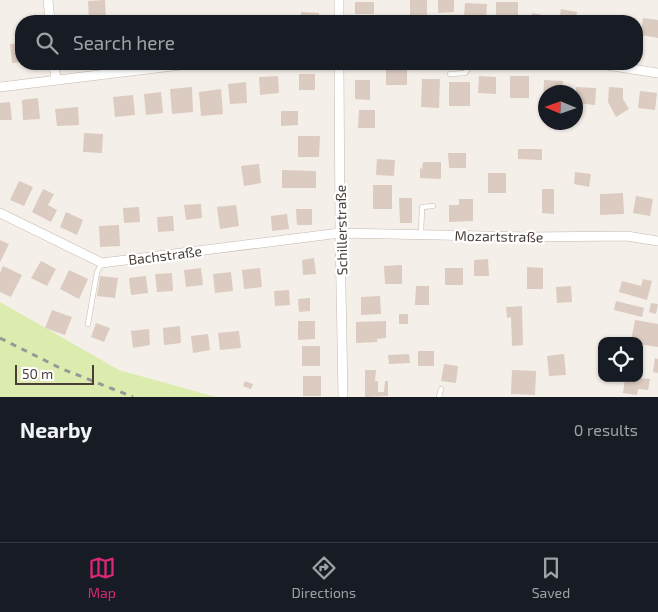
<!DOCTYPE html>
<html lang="en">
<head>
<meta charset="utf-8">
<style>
	:root { --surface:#171b24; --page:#20242c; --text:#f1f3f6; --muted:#9ea1a6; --line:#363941; --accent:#db2777 }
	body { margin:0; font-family:"Exo 2",sans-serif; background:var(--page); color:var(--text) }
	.controls { position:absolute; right:15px; bottom:15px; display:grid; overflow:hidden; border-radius:10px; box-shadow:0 1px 4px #0004 }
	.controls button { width:45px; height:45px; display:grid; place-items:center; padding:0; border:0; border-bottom:1px solid var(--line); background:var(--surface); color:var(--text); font:25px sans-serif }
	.compass { position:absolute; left:538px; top:85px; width:45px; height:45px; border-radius:50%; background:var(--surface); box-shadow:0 1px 4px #0004; rotate:272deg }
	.scale { position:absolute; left:15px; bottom:12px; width:79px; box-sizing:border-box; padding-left:5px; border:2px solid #4a3e36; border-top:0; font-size:14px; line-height:18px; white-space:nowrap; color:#4a3e36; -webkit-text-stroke:4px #fff; paint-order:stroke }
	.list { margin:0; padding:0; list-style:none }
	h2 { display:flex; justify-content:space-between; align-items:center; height:65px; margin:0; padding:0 20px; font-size:21px }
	h2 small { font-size:16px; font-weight:400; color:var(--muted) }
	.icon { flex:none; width:28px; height:28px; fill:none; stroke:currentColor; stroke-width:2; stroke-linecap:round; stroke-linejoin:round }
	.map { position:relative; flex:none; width:658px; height:397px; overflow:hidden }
	.search { position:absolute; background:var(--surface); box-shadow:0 1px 4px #0004; left:15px; right:15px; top:15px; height:55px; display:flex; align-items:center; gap:12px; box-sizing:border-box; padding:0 18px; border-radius:20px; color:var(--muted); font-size:19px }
	.sheet { height:145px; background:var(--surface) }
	nav { display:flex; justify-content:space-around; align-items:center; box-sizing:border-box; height:70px; border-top:1px solid var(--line); background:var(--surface); font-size:14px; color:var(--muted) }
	nav a { display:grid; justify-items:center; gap:2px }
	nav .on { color:var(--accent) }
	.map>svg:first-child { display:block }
</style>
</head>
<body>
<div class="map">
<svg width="658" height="397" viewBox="0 0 658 397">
	<rect width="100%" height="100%" fill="#f5efe9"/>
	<path fill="#dcecae" d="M0,302l119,68 97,27h-216z"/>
	<path fill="#dbcbc0" d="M105,0l1,21h-17l-1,-20z
		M410,0h17v19h-17z
		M438,0h16v12l-16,1z
		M355,2h19v12h-19z
		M496,2h22v19h-22z
		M465,3l22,1 -1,17h-17v-4h-5z
		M561,9l16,3 -2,9h-16z
		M301,12l18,1v8h-19z
		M532,13l16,3 -1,5h-16z
		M173,15v6h-19v-4z
		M589,16l14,3 -1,2h-14z
		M240,18v3h-21l-1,-1z
		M643,18l15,2v18l-17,-3z
		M21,43v19l-9,1 -2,-19z
		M386,68h21v17h-21z
		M299,74h16v16h-16z
		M278,76l1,17 -19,2 -1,-18z
		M479,76l17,1v17l-18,-1z
		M510,76h19v22h-19z
		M422,79h18l-1,29 -18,-1z
		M355,80h15v20l-15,-1z
		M544,80l19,1 -1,11h-16v11h-3z
		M246,82l1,21 -17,1 -2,-20z
		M449,82h21v24h-21z
		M192,87l1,25 -21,2 -2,-25z
		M576,87l20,1 -1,17 -19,-2z
		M609,87l14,1v11l6,10 -13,8 -8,-15z
		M221,89l2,25 -22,2 -2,-24z
		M640,91l17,2 -2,17 -17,-2z
		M161,92l2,21 -17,2 -2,-21z
		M133,95l2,20 -20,2 -2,-20z
		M38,98l2,21 -17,1 -1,-20z
		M10,102l2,18h-12v-17z
		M78,107l1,18 -22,1 -2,-17z
		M359,110h16v18h-17z
		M281,111h17v14l-17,1z
		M84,133l19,1 -1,19 -19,-1z
		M298,136h22l-1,21h-21z
		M518,149h24v11l-24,-1z
		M448,153h18v15h-17z
		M377,159l18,1 -1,16 -18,-1z
		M423,162h18v17l-21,-1v-10l2,1z
		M259,164l2,19 -17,3 -3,-20z
		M282,170l34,1v17h-34z
		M575,172l16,2 -2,13 -15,-3z
		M488,173h18v20h-18z
		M19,181l14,6 -9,19 -14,-6z
		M373,185h19v24h-19z
		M43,189l11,5 -6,11 9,5 -6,12 -19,-10z
		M542,189h12v25l-12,-1z
		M623,193l1,21 -24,1v-21z
		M636,196l17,3 -3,17 -17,-3z
		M399,198h13v25h-12z
		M459,199h14v22l-24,1v-17h10z
		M201,204l1,14 -16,2 -2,-15z
		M236,205l3,21 -19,3 -3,-22z
		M139,207l1,15 -16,1 -1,-15z
		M296,209h16v16h-15z
		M66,212l17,8 -6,15 -17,-8z
		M287,214l2,15 -17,2 -1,-15z
		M173,216l1,15 -16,1 -1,-15z
		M119,225l1,21 -20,1 -1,-21z
		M0,240l9,4 -9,18z
		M314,258l2,16 -13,1 -1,-15z
		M488,259l1,17h-15v-16z
		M41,261l15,8 -9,17 -16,-8z
		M402,265v19h-17l-1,-18z
		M3,266l19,9 -11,22 -11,-5v-19z
		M527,267l16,1v21h-16z
		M201,268l2,17 -17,2 -2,-17z
		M260,268l2,19 -18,2 -2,-19z
		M445,268h18v17h-18z
		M69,270l19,9 -9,20 -19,-10z
		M231,272l2,19 -18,2 -2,-19z
		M172,273l1,18 -16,1 -2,-18z
		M100,276l18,2 -3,20 -18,-2z
		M146,276l2,17 -17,2 -2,-17z
		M643,279l9,2 -5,19 -28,-8 3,-11 19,5z
		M416,286h13v19h-14z
		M571,286l1,16 -15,1 -1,-16z
		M289,290l1,15 -15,1 -1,-15z
		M380,296l1,18 -20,1v-18z
		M310,298v13l-11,1 -1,-13z
		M616,301l28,7 -2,9 -28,-7z
		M651,303l7,1 -2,10 -7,-2z
		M522,306l1,39 -11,1 -1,-29 -4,1 -1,-11z
		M52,310l20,7 -7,18 -20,-7z
		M399,314h9v10h-9z
		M635,320l23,4v23l-19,-3v-3h-8z
		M298,321h17v18l-17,1z
		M386,321v17l-9,1v3l-21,1v-21z
		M96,323l14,5 -6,14 -13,-5z
		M180,326l1,17 -17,2 -1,-17z
		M149,329l1,16 -17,3 -2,-17z
		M239,331l2,17 -21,2 -2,-17z
		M208,334l2,16 -17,3 -2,-17z
		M302,346h18v20h-18z
		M418,351h16v15h-16z
		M409,354l1,9 -21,1 -1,-9z
		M564,354l2,21 -17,1 -2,-20z
		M655,358l3,1v14l-5,-1z
		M444,364l14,2 -2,17 -15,-2z
		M365,370h11l-1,11h3v11h6l1,-11h3v15l-23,1z
		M512,370l24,1 -1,24 -24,-1z
		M303,376h18v20h-18z
		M625,378h14l11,1 -2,11 -10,-1 -1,6 -14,-2z
		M245,381l8,3 -2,5 -8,-3z"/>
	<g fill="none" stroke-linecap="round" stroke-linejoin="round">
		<defs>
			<path id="lane" d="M450,74l15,-1 3,-4v-5
				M421,235l1,-28 11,-1
				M88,324l9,-52 5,-9
				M439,397l2,-8"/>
			<path id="street" d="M48,0l2,21
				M339,0v21
				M54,64l2,16
				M339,64l1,169 3,164
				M600,64l58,9
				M0,87l189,-23
				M0,213l102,50 238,-30 188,4 99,-1 31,5"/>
		</defs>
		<use href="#lane" stroke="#c5b8ad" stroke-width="5.5"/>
		<use href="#street" stroke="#c5b8ad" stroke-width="10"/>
		<use href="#lane" stroke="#fff" stroke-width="4.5"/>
		<use href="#street" stroke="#fff" stroke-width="9"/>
		<path stroke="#989898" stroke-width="3" stroke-dasharray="6 6" stroke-linecap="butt" d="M0,338l60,30 73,29"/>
	</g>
	<g text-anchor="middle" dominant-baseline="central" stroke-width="4.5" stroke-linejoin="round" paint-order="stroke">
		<g font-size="14" fill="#4a3e36" stroke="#fff">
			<text transform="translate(341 230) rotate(-91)">Schillerstraße</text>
			<text transform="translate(499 236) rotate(1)">Mozartstraße</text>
			<text transform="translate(165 255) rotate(-7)">Bachstraße</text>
		</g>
	</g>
</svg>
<div class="controls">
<button><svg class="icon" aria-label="locate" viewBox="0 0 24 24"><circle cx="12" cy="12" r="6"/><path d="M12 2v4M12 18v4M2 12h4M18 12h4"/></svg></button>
</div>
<svg class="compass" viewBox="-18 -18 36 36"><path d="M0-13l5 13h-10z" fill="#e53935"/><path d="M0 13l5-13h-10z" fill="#9ea1a6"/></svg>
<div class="scale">50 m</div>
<div class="search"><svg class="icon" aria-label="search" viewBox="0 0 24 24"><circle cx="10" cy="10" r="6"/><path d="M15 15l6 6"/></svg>Search here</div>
</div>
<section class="sheet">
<h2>Nearby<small>0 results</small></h2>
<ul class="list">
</ul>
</section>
<nav>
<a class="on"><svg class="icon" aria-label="map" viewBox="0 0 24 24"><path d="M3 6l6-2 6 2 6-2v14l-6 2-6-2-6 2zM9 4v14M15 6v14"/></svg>Map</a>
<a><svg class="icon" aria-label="directions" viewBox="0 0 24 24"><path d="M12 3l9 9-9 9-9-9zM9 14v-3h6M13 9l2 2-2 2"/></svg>Directions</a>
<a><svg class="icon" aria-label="saved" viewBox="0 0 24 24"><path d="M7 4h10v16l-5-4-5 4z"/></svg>Saved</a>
</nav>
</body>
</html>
